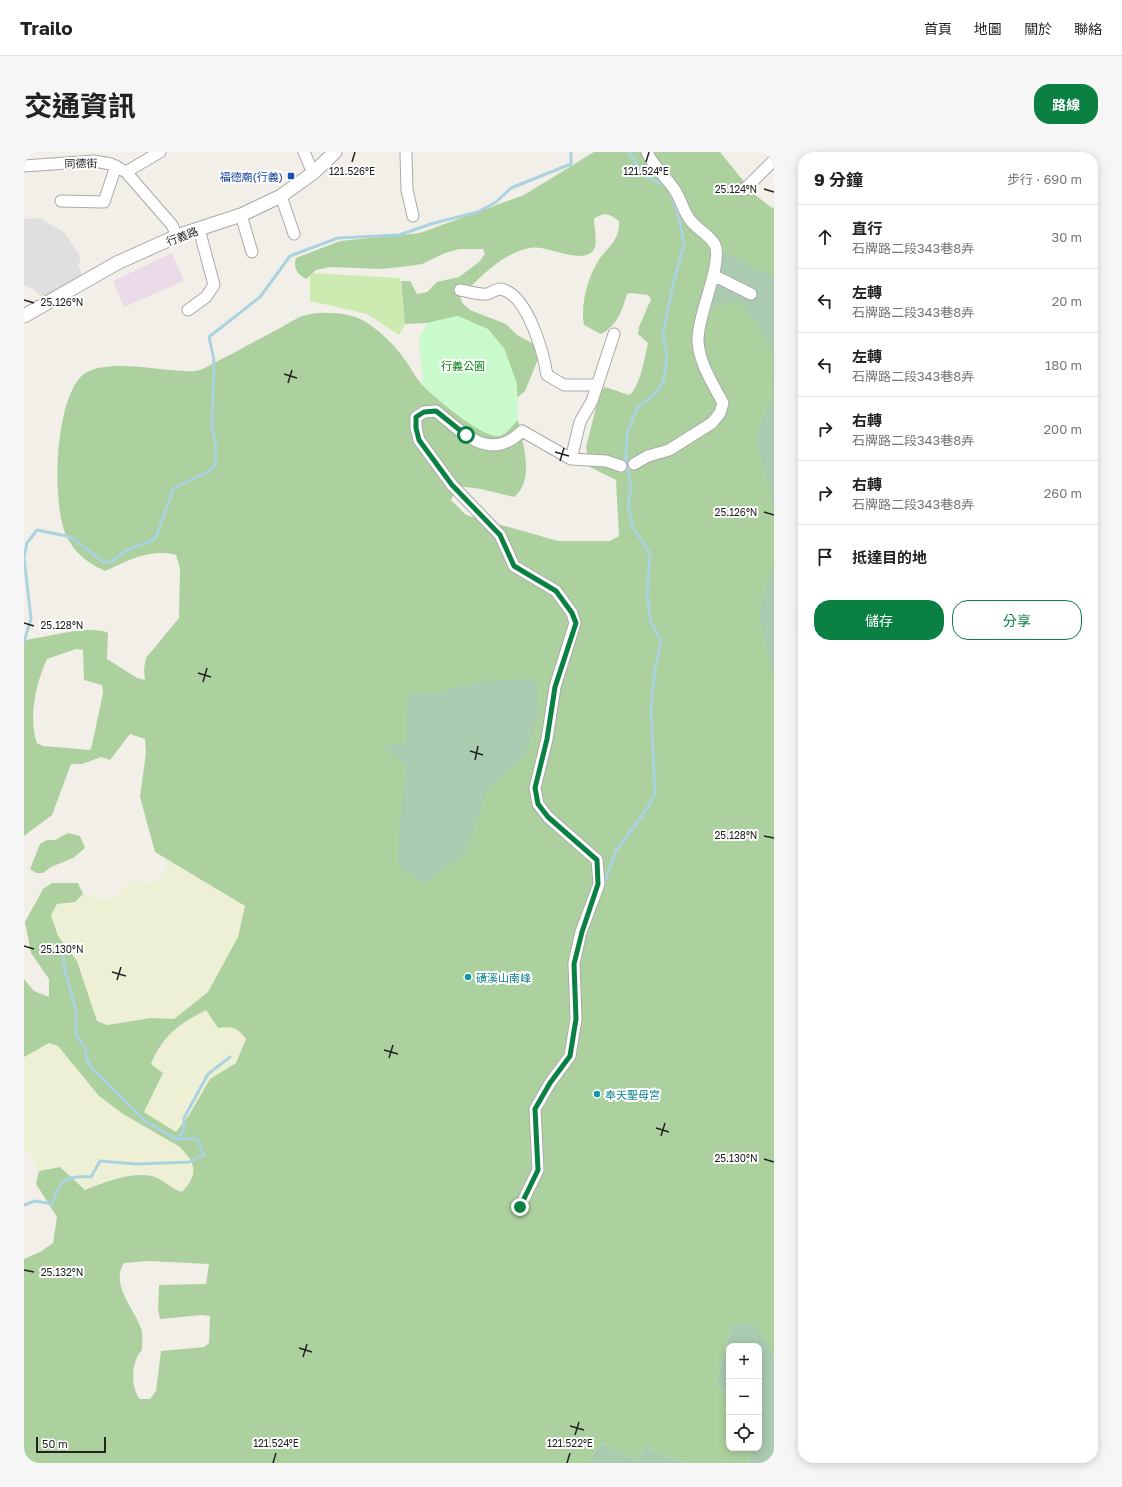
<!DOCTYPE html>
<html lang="zh-TW">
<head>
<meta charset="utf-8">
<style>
	:root { --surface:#fff; --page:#f6f6f6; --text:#222; --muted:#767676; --line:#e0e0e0; --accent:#0b8043 }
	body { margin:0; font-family:"Golos Text","Noto Sans TC",sans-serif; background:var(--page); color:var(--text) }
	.controls { position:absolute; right:12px; bottom:12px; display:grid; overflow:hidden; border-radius:8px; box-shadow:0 2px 10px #0003 }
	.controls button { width:36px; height:36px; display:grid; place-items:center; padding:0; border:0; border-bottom:1px solid var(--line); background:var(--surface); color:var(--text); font:20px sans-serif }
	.scale { position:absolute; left:12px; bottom:10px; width:70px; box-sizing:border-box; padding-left:4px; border:2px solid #222; border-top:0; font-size:11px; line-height:14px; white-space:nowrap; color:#222; -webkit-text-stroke:3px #fff; paint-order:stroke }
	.stop { position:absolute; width:12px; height:12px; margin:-9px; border:3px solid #0b8043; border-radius:50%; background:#fff }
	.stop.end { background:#0b8043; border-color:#fff; box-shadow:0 1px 4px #0008 }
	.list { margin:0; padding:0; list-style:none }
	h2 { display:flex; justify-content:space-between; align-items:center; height:52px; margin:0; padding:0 16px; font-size:17px }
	h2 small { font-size:13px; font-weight:400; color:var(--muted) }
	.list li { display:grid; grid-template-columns:26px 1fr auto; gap:12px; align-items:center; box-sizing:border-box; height:64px; padding:0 16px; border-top:1px solid var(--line) }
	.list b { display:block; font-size:15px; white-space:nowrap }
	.list p { margin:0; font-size:13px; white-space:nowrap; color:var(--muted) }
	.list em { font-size:13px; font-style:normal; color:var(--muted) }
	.actions { display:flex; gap:8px; padding:12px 16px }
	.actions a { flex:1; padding:9px 0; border:1px solid var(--accent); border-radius:16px; text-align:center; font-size:14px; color:var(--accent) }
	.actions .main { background:var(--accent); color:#fff }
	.icon { flex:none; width:22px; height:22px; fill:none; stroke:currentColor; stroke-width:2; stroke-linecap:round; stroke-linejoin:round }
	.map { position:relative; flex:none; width:750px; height:1311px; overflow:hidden; border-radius:16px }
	header { display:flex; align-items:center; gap:24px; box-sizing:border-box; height:56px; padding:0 20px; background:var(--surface); border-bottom:1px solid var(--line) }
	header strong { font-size:19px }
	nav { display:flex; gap:22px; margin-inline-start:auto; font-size:14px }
	.intro { display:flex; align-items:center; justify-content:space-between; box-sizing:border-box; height:96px; padding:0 24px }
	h1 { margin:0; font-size:28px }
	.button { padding:10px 18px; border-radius:16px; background:var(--accent); color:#fff; font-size:14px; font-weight:700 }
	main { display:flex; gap:24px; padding:0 24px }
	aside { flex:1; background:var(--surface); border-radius:16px; box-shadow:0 2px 10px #0003 }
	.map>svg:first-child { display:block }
</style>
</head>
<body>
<header>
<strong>Trailo</strong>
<nav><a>首頁</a><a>地圖</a><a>關於</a><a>聯絡</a></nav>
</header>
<div class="intro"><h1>交通資訊</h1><a class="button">路線</a></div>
<main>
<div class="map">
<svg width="750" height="1311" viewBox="0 0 750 1311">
	<rect width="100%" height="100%" fill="#f2efe9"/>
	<path fill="#e0dfdf" d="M16,66l25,15 16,25 -3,7 6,14 -39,24 -9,-12 -12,-6v-66z"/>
	<path fill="#ebdbe8" d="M148,101l12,28 -60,26 -11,-26z"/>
	<path fill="#eef0d5" d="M143,707l78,47 -7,31 -30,55 -34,28 -23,-2 -44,7 -10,-4 -20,-60 -19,-25 -5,-10 -2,-11 1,-5 5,-6 18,-2 8,-8 21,5 12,-2 13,-17 22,3 14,-7z
		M182,858l12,17 15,-1 6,3 7,10 -10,25 -26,15 -21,36 -13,17 -32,-19 19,-40 -12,-9 14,-25 10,-11z
		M25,891l9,3 41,50 24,18 57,33 6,7 8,16 -1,10 -11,12 -6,-2 -23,-14 -35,1 -33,13 -25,-23 -21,4 -9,-16 -6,-7v-91z"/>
	<path fill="#cdebb0" d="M286,121l90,5 5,46 -6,11 -32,-21 -57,-13z"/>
	<path fill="#add19e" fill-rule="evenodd" d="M570,0h126l34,42 18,14 2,-1v1153l-2,-9 -40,-27 -16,60 13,11v53h24l-6,15h-64l-37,-17 -9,14 -35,-17 -10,12 -2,8h-566v-204l16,-7 13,-9 4,-26 -21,-33 3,-13 21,-4 25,23c21,-8 43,-18 67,-14 10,2 19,13 30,16 16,-18 15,-27 -2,-45l-57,-33 -24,-18 -41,-50 -9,-3 -25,14v-78l10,12 15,6v-18l-18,-26 -6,-31 18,-33 9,-6h26l5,11 -8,8 -18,2 -6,11 7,21 19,25 20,60 10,4 44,-7 23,1 34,-27 30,-55 7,-31 -90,-54 -15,-55 6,-44 -1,-14 -15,-5 -20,26 -9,-3 -19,7h-11l-19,51 -28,21v-196c22,-2 65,-16 84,-7l-1,26 30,19 8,2 -1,-11 2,-11 33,-40 1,-50 -4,-13c-27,-7 -48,6 -71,16 -14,-6 -28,-16 -36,-30 -19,-29 -15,-145 15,-167 25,-17 80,-1 111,-3 8,-1 16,-7 23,-10 21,-11 41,-22 62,-33 8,-4 17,-11 26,-13 18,-4 44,-3 60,7 15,10 29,23 39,38 5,6 9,15 14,21 10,13 68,61 83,54 5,-2 11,-11 16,-15 4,22 18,60 -4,77l-33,-8 -23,-3 -7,14 15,15 92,26h52l9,-5 -3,-56 -26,-13 -4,-20 14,-55 5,-5 24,8c11,-6 16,-40 19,-52l-10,-9 1,-7 12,-28 -3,-4 -17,-2 -4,1c-5,17 -10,32 -26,40l-17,-9c-4,-21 4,-49 16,-67 10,-13 20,-19 19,-37 -10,-7 -15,-10 -25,-2 0,8 5,27 -2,33 -14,12 -46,-8 -63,-4 -28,6 -49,30 -69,49l3,7 7,6 36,14 11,11 15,8 7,14 -14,34 -8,7v-14l-59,-68 -31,7 -22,1 -4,-43h9l7,13 10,-2 10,-10 22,-5 20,-15 6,-8 -2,-5h-23l-15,4 -23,11 -13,2 -27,3 -52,-2 -14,3 -10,9c-9,-5 -13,-11 -10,-21l44,-17 80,-8 104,-38zM52,497l7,1 1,30 18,5 1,8 -11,52 -2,5 -47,-4 -6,-3c-9,-25 -1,-60 10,-84zM182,858l12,18c14,-2 19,-1 28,11l-10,24 -26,16 -21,36 -13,17 -32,-20 19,-39 -12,-9c12,-29 28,-40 55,-54zM124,1109l61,3 -3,20 -47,1 -1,25 2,9 42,-4 8,1 -1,27 -5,4 -43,4 -5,40 -6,8h-10c-10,-12 -9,-38 2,-49 0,-7 1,-16 -1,-22 -7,-20 -31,-44 -17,-65z
		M44,681l12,3 5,12 -12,10 -22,9 -8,6h-7l-6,-4 10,-25 7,-4h8z"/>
	<path fill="#aacbaf" d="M703,100l47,26v238l-5,-30 -14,-49 17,-39 1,-47 -17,-28 -16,-21 -37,6 3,-28z
		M750,409v114h-2l-13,-63z
		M512,527l4,36 -17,43 -35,30 -23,65 -43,31 -24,-19 1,-35 7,-63 -23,-21 23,-3 2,-51 27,1 47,-12z
		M708,1172h22l18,27 2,9v103h-27l6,-15h6v-102h-30v49l-13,-11z
		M578,1291l35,17 9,-14 37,17h-93l2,-8z"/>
	<path fill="#c8facc" d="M434,164l30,13 16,19 13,36 1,36c-5,4 -10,12 -16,15 -16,8 -67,-38 -79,-50l-4,-46 8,-16z"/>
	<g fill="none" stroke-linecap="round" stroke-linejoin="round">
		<path stroke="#aad3df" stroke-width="3" d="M0,490l7,-23 -7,-62 3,-14 10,-13 34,7 32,25h8l14,-11 30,-12 19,-51 35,-17 6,-6 1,-19 -4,-20 2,-66 -5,-23 51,-40 30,-41 48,-18 61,-3 35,-12 44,-11 18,-10 15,-14 60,-24v-12
			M581,729l11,-30 28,-38 11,-19 -4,-87 4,-38 6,-28 -10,-19 -4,-26 3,-43 -17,-25 -5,-23 3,-18 -5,-28 1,-25 10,-26 20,-16 7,-12 3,-25 -4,-21 10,-49 11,-41 -6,-31 -10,-26 -25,-12 -14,-23
			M39,805l2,14 11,39v26l10,12v9l5,10 54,54 31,18
			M0,1053l11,-4 17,3c9,-24 12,-29 39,-27l9,-16 37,3 52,-2 15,-7 -7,-16h-21l8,-8v-13l24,-44 22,-17"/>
		<defs>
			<path id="minor" d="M280,0l9,21
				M382,0l1,38 6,26
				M0,14l70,-5 17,3 15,8 46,53 5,11
				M102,20l34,-20
				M720,38l30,-30
				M257,44l13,38
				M37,49l43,1 12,-36
				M217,63l11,37
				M689,123l38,19
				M436,138c7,1 20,5 27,4 7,-2 10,-7 17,-4 24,8 39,61 43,85l17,10h32
				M164,158l18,-13 8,-12 -15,-56
				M547,307l9,-37 12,-21 22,-67
				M610,312l14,-8 21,-6 43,-27 8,-10 3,-10c-10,-19 -24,-40 -25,-62 -1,-25 25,-78 17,-96 -5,-10 -17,-15 -24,-24 -8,-9 -10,-23 -17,-32 -8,-12 -22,-24 -27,-37
				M496,1055l18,-37 -3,-61 15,-26 20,-27 6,-37 -2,-56 7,-31 18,-48 -2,-24 -49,-43 -10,-13 -3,-16 12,-49 8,-52 20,-64 -3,-10 -16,-22 -42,-25 -14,-31 -48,-50 -33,-45 -3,-12v-11l8,-5 12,-1c27,22 54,52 86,20l49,28 35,2 15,5"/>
			<path id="tertiary" d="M0,164l93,-53 60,-27 64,-21 40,-19 32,-23 22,-21"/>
		</defs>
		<use href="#minor" stroke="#a9a9a9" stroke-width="13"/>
		<use href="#tertiary" stroke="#a9a9a9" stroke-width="15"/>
		<use href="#minor" stroke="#fff" stroke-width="11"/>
		<use href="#tertiary" stroke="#fff" stroke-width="13"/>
	</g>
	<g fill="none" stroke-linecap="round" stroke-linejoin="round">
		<path stroke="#0b8043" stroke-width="5" d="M442,283l-30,-24 -12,1 -8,5v11l3,12 33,45 48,50 14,31 42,25 16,22 4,10 -21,64 -8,52 -12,49 3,16 10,13 49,43 1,24 -16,48 -8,32 2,55 -6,37 -20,27 -15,26 3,61 -18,37"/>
	</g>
	<path fill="none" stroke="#222" stroke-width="1.5" d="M328,10l3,-10M622,10l3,-10M740,37l10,3M0,148l10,3M260,222l13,4M264,231l4,-13M531,300l14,4M536,309l4,-13M740,360l10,3M0,471l10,3M174,521l13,4M179,530l4,-14M446,599l13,4M451,608l3,-14M740,684l10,2M0,794l10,3M88,820l14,4M93,828l4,-13M360,898l14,4M365,906l4,-13M632,976l13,4M637,984l4,-13M740,1007l10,3M0,1118l10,2M275,1196l13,4M279,1205l4,-13M546,1274l14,4M551,1283l4,-13M249,1311l3,-10M543,1311l3,-10"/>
	<rect fill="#1a4fb4" stroke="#fff" stroke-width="1.5" x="263" y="20" width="8" height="8" rx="2"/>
	<g fill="#0f9aa8" stroke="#fff" stroke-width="1.5">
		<circle cx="444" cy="825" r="4"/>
		<circle cx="573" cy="942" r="4"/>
	</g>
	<g text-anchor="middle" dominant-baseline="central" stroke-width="4" stroke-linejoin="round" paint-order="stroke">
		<g font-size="11" fill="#222" stroke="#fff">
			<text transform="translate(57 11) rotate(-1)">同德街</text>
			<text transform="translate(158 84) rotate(-21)">行義路</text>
		</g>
		<g font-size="11" fill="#164399" stroke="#fff" text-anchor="end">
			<text x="259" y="24">福德廟(行義)</text>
		</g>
		<g font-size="11" fill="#0c8416" stroke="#fff">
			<text x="439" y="213">行義公園</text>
		</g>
		<g font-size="11" fill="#0d838f" stroke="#fff" text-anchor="start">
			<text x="452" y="825">磺溪山南峰</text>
			<text x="581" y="942">奉天聖母宮</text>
		</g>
	</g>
	<g font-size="10" text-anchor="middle" fill="#222" stroke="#fff" stroke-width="4" stroke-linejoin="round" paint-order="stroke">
		<text x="328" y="23">121.526°E</text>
		<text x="622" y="23">121.524°E</text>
		<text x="712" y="41">25.124°N</text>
		<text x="38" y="154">25.126°N</text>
		<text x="712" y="364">25.126°N</text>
		<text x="38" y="477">25.128°N</text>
		<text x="712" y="687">25.128°N</text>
		<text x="38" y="801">25.130°N</text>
		<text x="712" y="1010">25.130°N</text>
		<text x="38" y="1124">25.132°N</text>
		<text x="252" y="1295">121.524°E</text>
		<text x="546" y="1295">121.522°E</text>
	</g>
</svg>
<div class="controls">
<button>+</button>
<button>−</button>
<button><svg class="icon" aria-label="locate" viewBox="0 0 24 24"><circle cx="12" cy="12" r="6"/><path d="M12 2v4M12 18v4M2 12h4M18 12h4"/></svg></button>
</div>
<div class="scale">50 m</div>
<div class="stop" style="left:442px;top:283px"></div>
<div class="stop end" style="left:496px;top:1055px"></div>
</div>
<aside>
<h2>9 分鐘<small>步行 · 690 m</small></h2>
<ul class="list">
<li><svg class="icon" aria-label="ahead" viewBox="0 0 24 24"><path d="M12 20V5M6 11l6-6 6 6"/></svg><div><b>直行</b><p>石牌路二段343巷8弄</p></div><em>30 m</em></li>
<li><svg class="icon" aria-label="left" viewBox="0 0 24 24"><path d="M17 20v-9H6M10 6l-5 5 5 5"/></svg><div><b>左轉</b><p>石牌路二段343巷8弄</p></div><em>20 m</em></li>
<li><svg class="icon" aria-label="left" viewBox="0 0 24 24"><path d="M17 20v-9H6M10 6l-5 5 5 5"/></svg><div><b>左轉</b><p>石牌路二段343巷8弄</p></div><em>180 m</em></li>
<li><svg class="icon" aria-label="right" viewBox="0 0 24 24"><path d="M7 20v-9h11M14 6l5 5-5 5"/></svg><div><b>右轉</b><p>石牌路二段343巷8弄</p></div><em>200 m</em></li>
<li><svg class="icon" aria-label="right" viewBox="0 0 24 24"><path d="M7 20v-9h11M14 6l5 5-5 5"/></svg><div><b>右轉</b><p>石牌路二段343巷8弄</p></div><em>260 m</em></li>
<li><svg class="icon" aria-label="arrive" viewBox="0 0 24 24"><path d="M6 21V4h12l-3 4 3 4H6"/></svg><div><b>抵達目的地</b></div></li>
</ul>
<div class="actions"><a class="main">儲存</a><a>分享</a></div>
</aside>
</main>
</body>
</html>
